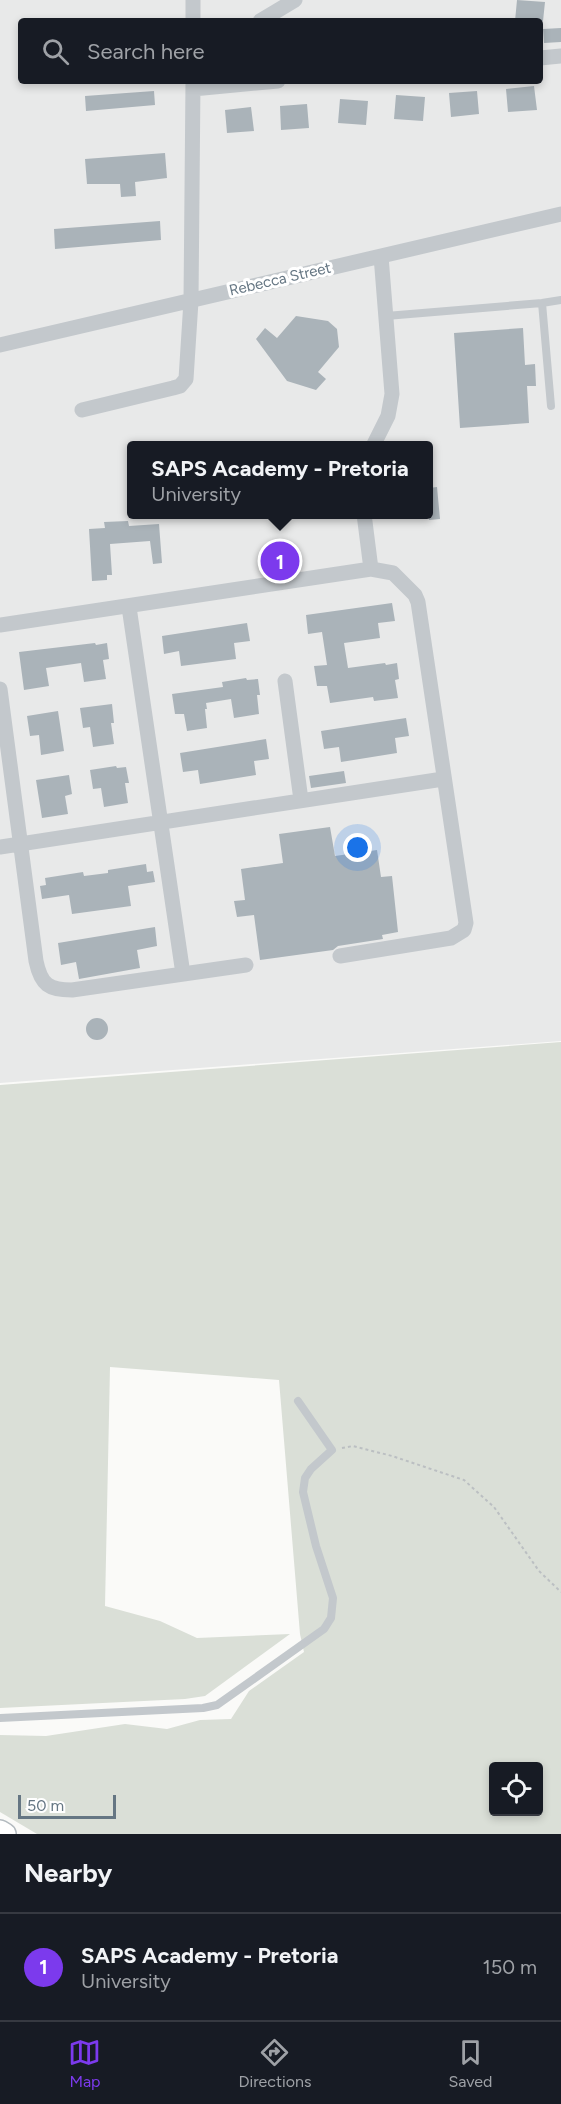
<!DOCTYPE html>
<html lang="en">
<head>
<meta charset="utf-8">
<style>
	:root { --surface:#171b24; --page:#20242c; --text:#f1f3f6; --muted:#9ea1a6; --line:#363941; --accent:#7c3aed }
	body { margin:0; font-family:Figtree,sans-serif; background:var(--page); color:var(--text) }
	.controls { position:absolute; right:18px; bottom:18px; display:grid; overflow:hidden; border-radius:6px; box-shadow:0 3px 9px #0003 }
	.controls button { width:54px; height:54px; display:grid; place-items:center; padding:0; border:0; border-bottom:2px solid var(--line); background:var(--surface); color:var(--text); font:30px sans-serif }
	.scale { position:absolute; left:18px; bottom:15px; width:98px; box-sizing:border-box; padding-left:6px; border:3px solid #657683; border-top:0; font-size:16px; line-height:21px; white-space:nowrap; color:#657683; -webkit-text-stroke:4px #fff; paint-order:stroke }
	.you { position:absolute; left:358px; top:848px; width:21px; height:21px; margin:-15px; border:4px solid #fff; border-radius:50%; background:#1a73e8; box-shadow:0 0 0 9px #1a73e833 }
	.badge { display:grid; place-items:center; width:39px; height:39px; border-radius:50%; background:var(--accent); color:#fff; font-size:20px; font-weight:700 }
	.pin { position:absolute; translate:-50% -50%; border:3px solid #fff; box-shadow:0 2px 6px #0006 }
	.popup { position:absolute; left:127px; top:441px; width:306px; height:78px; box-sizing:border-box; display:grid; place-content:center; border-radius:6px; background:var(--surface); filter:drop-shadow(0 2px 4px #0005); font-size:20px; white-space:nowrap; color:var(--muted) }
	.popup b { font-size:22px; color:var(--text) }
	.popup::after { content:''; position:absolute; left:50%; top:100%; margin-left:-12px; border:12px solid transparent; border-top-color:var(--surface) }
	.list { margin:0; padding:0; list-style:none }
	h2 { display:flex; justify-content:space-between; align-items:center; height:78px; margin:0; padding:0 24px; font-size:26px }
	h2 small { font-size:20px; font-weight:400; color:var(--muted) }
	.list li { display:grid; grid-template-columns:39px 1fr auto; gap:18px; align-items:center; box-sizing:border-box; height:108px; padding:0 24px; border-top:2px solid var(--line) }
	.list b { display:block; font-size:22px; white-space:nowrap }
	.list p { margin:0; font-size:20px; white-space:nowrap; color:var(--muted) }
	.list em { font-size:20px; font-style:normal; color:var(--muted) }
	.icon { flex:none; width:33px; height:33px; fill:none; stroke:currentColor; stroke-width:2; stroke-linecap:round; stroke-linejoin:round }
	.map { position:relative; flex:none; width:561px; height:1834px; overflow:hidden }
	.search { position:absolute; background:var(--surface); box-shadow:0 3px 9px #0003; left:18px; right:18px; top:18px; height:66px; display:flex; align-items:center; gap:15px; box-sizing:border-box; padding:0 21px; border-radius:6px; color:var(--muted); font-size:22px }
	.sheet { height:186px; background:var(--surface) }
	nav { display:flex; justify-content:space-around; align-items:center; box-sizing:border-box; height:84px; border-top:2px solid var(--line); background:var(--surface); font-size:16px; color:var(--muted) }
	nav a { display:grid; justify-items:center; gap:3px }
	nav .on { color:var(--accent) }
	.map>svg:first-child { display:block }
</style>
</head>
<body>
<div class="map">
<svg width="561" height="1834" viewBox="0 0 561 1834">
	<rect width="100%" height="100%" fill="#fafaf8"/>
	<path fill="#e8e9e9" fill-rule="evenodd" d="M0,0h561v1041l-561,42zM21,21h519v60h-519zM132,446h296v68h-296z"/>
	<path fill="#dadfd7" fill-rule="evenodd" d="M561,1042v792h-524l-37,-22v-77l46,1 79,-12 42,5 33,-9 31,-1 18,-28 55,-39 -4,-18 -21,-254 -169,-13 -5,239 55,15 37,17 93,-4 -85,62 -20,3 -185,9v-623zM494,1766h44v46h-44z"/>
	<path fill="#aab3b9" d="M517,0l28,2 -2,19h-28z
		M561,28v14l-17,1 -1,-14z
		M534,86l3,24 -29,2 -2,-23z
		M154,91l1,14 -69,6 -1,-15z
		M477,91l2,23 -28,3 -2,-24z
		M396,95l29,2 -2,24 -29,-2z
		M340,99l28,2 -2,24 -28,-2z
		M307,104l2,24 -28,2 -1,-24z
		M251,107l3,24 -27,2 -2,-23z
		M165,153l2,25 -32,4 1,14 -15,1 -1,-13h-33l-2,-25z
		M160,221l1,19 -106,9 -1,-20z
		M296,316l32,5 9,8 2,18 -21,25 8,7 -10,11 -29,-9 -31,-42 9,-11 12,10z
		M523,328l2,37 10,-1 1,22h-9l2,37 -69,5 -6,-95z
		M437,487l3,32 -11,1v-32z
		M128,521l1,5 30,-2 3,39 -9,1 -3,-23 -40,3 2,31h-5v5l-15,1 -3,-52 16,-1 -1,-6z
		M392,603l3,18 -17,2 2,15 -36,5 4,25 37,-5 1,2 11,-2 2,16 -4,1 3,18 -24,3 -1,-4 -43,6 -3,-17h-10l-3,-20 13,-1 -5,-33 -14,2 -2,-19z
		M247,623l3,18 -16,2 2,16 -55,7 -2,-15 -15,3 -2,-18z
		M95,643l1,2 11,-2 2,16 -6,1 3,19 -22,3 -3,-19 -35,5 3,18 -25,4 -5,-38z
		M246,678l1,2 11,-1 2,16h-3l2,19 -25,4 -3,-19 -25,4 1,6h-2l2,19 -20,3 -3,-17h-9l-3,-20 51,-7 -1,-5z
		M112,704l2,19h-3l3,21 -21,3 -3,-20 -7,1 -3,-20z
		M58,711l6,40 -23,4 -2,-20 -9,1 -3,-20z
		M406,718l3,18 -14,2 2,15 -56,9 -2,-15 -15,2 -3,-18z
		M266,739l3,20 -15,2 2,14 -56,9 -2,-14 -15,2 -3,-19z
		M116,766l1,2 9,-1 3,16h-4l3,20 -24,4 -3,-19 -8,1 -3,-19z
		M344,771l2,12 -35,5 -2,-12z
		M69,775l3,19 -7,2 3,18 -26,4 -6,-38z
		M330,827l5,29 42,-6 4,27 11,-1 6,56 -16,3 1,4 -45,7 -5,4 -73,10 -6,-45 -17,2 -3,-16 11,-1 -4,-31 42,-6 -4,-29z
		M146,864l1,8 6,-1 2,11 -27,4 3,20 -59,8 -3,-19 -27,4 -2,-13 6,-1 -1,-7 38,-6 1,4 24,-3v-3z
		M155,927l2,19 -20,4 3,18 -61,11 -3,-17 -15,3 -3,-22z
		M86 1029a11 11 0 1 1 22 0a11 11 0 1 1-22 0Z"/>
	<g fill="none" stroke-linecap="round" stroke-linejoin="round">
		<defs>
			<path id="secondary" d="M0,1831l5,3"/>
		</defs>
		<use href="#secondary" stroke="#b3babf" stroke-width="24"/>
		<path stroke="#bbbfc2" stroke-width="2" stroke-dasharray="3 3" stroke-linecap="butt" d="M342,1448l11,-2 39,10 72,24 30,27 45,64 22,21"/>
		<path stroke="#c3c8cc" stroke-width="8" d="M542,303l9,103
			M386,316l156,-13 19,-3
			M0,1718l203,-10 14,-3 107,-76 7,-11 2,-20 -17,-52 -13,-54 2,-14 6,-9 21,-19 -34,-49"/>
		<path stroke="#c3c8cc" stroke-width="15" d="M193,0v21
			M260,21l35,-21
			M540,58l21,-2
			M193,89l85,-8
			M0,345l561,-131
			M82,410l91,-22 7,-2 6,-7 5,-78 2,-220
			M373,446l15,-30 4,-22 -11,-138
			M364,514l7,55
			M129,607l54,367
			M0,625l371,-56 22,4 22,22 3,7 48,321 -2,7 -13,8 -111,18
			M285,681l16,119
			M0,689l36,272c5,24 13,29 36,29l174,-25
			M0,847l443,-68"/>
		<use href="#secondary" stroke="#fff" stroke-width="21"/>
	</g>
	<g text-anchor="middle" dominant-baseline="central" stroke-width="6" stroke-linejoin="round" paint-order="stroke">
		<g font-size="15" fill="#657683" stroke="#fff">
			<text transform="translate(280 279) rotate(-13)">Rebecca Street</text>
		</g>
	</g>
</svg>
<div class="controls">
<button><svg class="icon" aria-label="locate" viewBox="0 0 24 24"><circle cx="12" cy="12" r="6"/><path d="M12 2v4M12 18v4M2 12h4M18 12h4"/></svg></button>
</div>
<div class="scale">50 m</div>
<div class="you"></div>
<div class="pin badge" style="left:280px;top:561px">1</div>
<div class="popup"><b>SAPS Academy - Pretoria</b>University</div>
<div class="search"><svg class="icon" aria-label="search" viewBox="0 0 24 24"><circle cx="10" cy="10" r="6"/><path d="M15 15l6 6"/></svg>Search here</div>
</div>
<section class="sheet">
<h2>Nearby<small></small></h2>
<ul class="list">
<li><span class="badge">1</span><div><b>SAPS Academy - Pretoria</b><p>University</p></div><em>150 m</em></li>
</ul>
</section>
<nav>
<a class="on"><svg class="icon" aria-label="map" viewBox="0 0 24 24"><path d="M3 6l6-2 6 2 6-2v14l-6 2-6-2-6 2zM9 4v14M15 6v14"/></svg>Map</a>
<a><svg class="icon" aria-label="directions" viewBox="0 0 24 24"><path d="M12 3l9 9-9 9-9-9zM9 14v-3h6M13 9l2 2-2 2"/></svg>Directions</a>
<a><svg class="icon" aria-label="saved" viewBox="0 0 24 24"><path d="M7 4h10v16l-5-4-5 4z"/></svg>Saved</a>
</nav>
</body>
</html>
